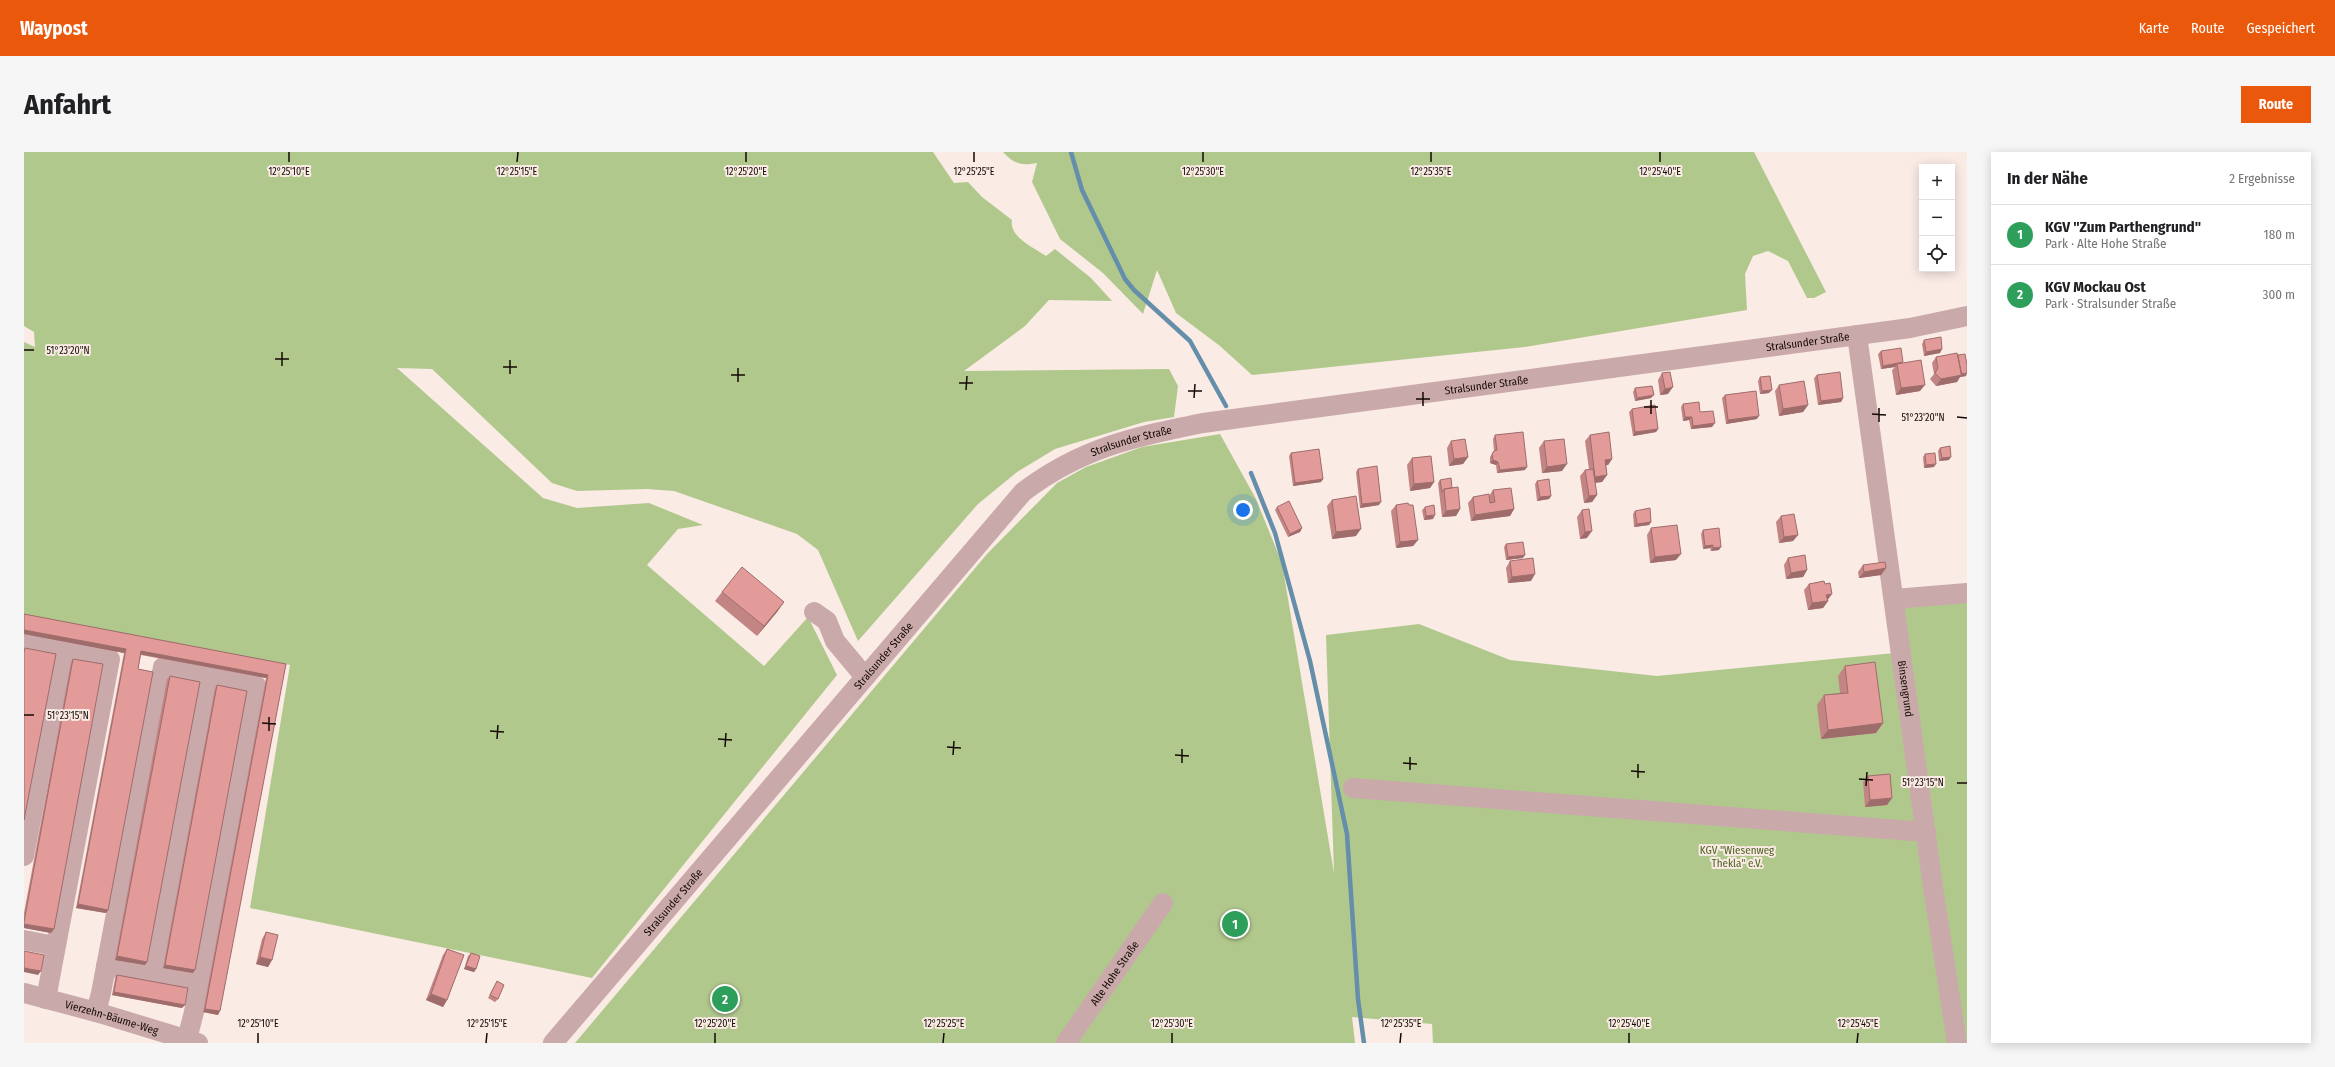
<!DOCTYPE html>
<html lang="de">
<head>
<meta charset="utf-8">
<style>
	:root { --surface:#fff; --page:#f6f6f6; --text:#202124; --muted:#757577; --line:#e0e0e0; --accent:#ea580c }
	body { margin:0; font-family:"Fira Sans Condensed",sans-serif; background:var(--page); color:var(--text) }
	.controls { position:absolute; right:12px; top:12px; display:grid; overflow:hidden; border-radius:0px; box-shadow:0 2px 10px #0003 }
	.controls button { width:36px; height:36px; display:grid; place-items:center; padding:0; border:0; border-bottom:1px solid var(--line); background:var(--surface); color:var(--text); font:20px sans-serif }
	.you { position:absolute; left:1219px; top:358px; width:14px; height:14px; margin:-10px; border:3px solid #fff; border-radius:50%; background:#1a73e8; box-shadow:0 0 0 6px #1a73e833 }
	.badge { display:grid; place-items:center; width:26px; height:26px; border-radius:50%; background:var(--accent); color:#fff; font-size:13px; font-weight:700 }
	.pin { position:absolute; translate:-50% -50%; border:2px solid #fff; box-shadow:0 1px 4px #0006 }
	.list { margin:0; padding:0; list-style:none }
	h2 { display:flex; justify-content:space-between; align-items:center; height:52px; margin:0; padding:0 16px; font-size:17px }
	h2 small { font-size:13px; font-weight:400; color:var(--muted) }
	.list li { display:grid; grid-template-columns:26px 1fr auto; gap:12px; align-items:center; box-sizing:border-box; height:60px; padding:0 16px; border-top:1px solid var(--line) }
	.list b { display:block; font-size:15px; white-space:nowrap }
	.list p { margin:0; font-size:13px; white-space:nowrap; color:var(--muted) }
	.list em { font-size:13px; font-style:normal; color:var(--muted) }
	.icon { flex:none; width:22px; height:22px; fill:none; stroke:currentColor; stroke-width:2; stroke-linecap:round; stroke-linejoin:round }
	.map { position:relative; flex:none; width:1943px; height:891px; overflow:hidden; border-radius:0px }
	header { display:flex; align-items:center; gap:24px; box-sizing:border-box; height:56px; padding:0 20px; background:var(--accent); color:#fff }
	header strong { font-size:19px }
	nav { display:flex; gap:22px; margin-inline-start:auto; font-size:14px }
	.intro { display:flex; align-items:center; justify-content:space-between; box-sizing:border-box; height:96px; padding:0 24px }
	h1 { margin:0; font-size:28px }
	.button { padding:10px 18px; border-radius:0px; background:var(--accent); color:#fff; font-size:14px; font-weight:700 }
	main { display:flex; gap:24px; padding:0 24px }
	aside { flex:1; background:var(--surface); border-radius:0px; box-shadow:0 2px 10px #0003 }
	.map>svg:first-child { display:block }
</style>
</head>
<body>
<header>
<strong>Waypost</strong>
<nav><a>Karte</a><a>Route</a><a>Gespeichert</a></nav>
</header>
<div class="intro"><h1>Anfahrt</h1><a class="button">Route</a></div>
<main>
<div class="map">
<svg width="1943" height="891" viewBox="0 0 1943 891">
	<rect width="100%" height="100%" fill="#faebe5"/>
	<path fill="#b1c88d" d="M0,0h909l21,31 14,-1 14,15 30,23c-3,17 21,27 34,36l9,-7 36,29 21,23 -63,-1 -24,26 -61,45 205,-2 9,17 -4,31 -30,5 -89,27 -38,23 -39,32 -120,137 -40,-91 -21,-16 -123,-43 -27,-2 -70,2 -25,-8 -120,-114 -35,-1 146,130 34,10 72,-5 54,22 -25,4 -31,36 117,101 44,-49 29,58 -245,303 -342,-70 40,-243 -266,-51v-272l11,5 -1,-15 -10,-6z
		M979,0h751l72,140 -12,6h-7l-19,-37 -20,-10 -15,5 -8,18 2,36 -222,37 -273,28 -32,-29 -44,-33 -19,-43 -14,44 -40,-41 -43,-34 -28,-57 5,-19c-16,3 -23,1 -34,-11z
		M1196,282l36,65 26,64 52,310 -8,-238 93,-11 91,36 147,16 238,-23 6,-45 66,-6v441h-534l-1,-19 -80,-7 3,26h-780l412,-489 70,-71 29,-16 56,-20z"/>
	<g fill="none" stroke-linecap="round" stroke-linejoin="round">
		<path stroke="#648ea9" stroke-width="4.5" d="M1047,0l11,38 43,89 9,11 56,51 36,65
			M1227,321l24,60 35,128 37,173 11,165 6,44"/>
		<g stroke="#caa9aa" stroke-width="20">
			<path id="s1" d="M1833,183l76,552 24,156"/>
			<path d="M1870,447l73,-6"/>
			<path d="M790,460l13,9 8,20 30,36"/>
			<path d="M0,490l86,17 -64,340"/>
			<path d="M1329,636l573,44"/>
			<path d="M0,704l40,-206"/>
			<path d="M0,788l31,6"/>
			<path d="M82,814l93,18"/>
			<path d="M128,823l57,-299"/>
			<path id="s2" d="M0,841l72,19 102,31"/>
			<path d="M72,860l5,-19 62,-326 93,18 -62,327 -7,27"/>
			<path id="s3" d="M529,891l470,-551c58,-44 110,-55 180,-69l707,-95 57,-12"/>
			<path id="s4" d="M1042,891l97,-140"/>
		</g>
	</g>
	<path fill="#c28584" d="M1900,188l18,9 -2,4 -16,3 -2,-12z
		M1857,199l22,12 17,28 -24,4 -4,-25 3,-3 -14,2 -3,-15z
		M1934,203l8,21 -6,1 -3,5 -21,4 -6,-7 4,-5 -2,-11 4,-6z
		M1638,221l6,21 -8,1 -2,-15z
		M1793,223l26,23 -2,4 -23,3 -4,-27z
		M1736,225l9,16 -9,1 -2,-13z
		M1755,233l29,20 -5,7 -24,4 -4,-25z
		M1611,236l16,10 -16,3 -2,-9z
		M1701,243l32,24 -31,5 -4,-26z
		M1659,252l17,8 12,15 -21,2 -2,-9 -6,1 -2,-14z
		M1608,257l26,20 -2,3 -23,4 -4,-24z
		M1471,283l30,35 -28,3 -1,-8 -6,-2v-6l4,-6 -1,-12z
		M1566,283l22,24 -4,6h-2l1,10 -5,7 -7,1 2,12 -5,7 -8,1 -4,-27 5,-6 4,-1 -4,-28z
		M1427,289l17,16 -5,7 -14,2 -2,-18z
		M1520,289l18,30 -20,2 -3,-25z
		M1916,296l9,12 -10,1 -1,-10z
		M1267,301l32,26 -2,3 -28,4 -4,-30z
		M1901,302l9,13 -10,1 -1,-11z
		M1388,306l22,24 -4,6 -20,3 -3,-26z
		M1334,317l21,36 -19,3 -4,-36z
		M1416,328l12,8 8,21 -4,7 -14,1 -4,-34z
		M1513,329l14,15 -2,3 -12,2 -2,-17z
		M1469,338l21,19 -4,7 -39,5 -3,-18 5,-6 16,-1z
		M1308,348l24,36 -24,3 -5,-33z
		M1372,353l22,35 -5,6 -17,2 -5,-37z
		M1253,355l25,21 -2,4 -12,5 -13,-27z
		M1401,355l8,12 -9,1 -2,-10z
		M1558,358l5,28 -7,1 -3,-22z
		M1611,359l16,11 -2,3 -15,2 -1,-13z
		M1757,364l17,19 -5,6 -14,2 -3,-21z
		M1627,376l25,32 -26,3 -3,-28z
		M1679,378l16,20 -8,1 -1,-3 -7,1 -2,-15z
		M1482,392l17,14 -17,2 -2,-13z
		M1764,406l19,12 -4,7 -17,2 -2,-14z
		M1486,409l21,20 -23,2 -2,-15z
		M1839,413l23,3 -5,7 -22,3 -1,-6z
		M1785,432l19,17 -5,7 -15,2 -4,-20z
		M698,440l62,10 -7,10 -20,24 -42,-35z
		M0,462l262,50 -68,351 -15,-3 63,-334 -125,-23 -3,14 -30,241 -2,3 -30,-5 48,-255 -100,-19z
		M49,507l-19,270 -3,4 -27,-5v-15l47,-251z
		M1821,514l38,57 -7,10 -55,6 -4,-34 7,-10 16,-2 -2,-17z
		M146,524l-23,286 -2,3 -30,-5 52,-281z
		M193,533l-24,288 -30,-5 52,-280z
		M1844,624l24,22 -5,7 -22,2 -2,-25z
		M242,780l6,28 -4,7 -12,-3 6,-25z
		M423,797v51l-4,7 -17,-7 17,-45z
		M447,801l5,16 -2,3 -10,-3 4,-13z
		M93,823l65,33 -70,-13 3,-16z
		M473,829l1,18 -3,3 -7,-4z"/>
	<path fill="#9e6c6b" d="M1918,197l-2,4 -16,3 2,-4z
		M1879,210l-6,2 -2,3 -14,2 2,-3z
		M1943,221l-1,3 -6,1 -3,5 -21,4 5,-7z
		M1901,233l-5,6 -24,4 5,-7z
		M1649,235l-5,7 -8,1 5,-6z
		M1748,238l-3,3 -9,1 2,-3z
		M1630,243l-3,3 -16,3 2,-3z
		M1819,246l-2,4 -23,3 3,-4z
		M1784,253l-5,7 -24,4 4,-7z
		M1735,264l-2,3 -31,5 2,-4z
		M1661,265h7l-3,3 -6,1z
		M1691,271l-3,4 -21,2 2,-3z
		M1634,277l-2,3 -23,4 2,-4z
		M1444,305l-5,7 -14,2 5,-7z
		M1927,305l-2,3 -10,1 3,-3z
		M1588,307l-4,6 -8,1 5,-6z
		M1469,308l5,2 -2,3 -6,-2z
		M1543,312l-5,7 -20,2 5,-6z
		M1912,312l-2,3 -10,1 2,-3z
		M1503,315l-2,3 -28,3 3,-3z
		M1583,323l-5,7 -12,1 5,-6z
		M1299,327l-2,3 -28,4 2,-3z
		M1410,330l-4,6 -20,3 4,-7z
		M1573,343l-5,7 -8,1 5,-7z
		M1527,344l-2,3 -12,2 3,-4z
		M1357,350l-2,3 -19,3 2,-4z
		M1436,357l-4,7 -14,1 4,-6z
		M1490,357l-4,7 -39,5 4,-6z
		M1411,363l-2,4 -9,1 2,-4z
		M1627,370l-2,3 -15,2 3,-3z
		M1278,376l-2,4 -12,5 2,-3z
		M1337,377l-5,7 -24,3 4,-7z
		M1568,379l-5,7 -7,1 5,-7z
		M1774,383l-5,6 -14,2 5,-6z
		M1394,388l-5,6 -17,2 4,-6z
		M1689,393l-3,3 -7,1 2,-3z
		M1697,395l-2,3 -8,1 2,-3z
		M1657,402l-5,6 -26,3 5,-6z
		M1501,403l-2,3 -17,2 2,-3z
		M1862,416l-5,7 -22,3 5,-6z
		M1783,418l-4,7 -17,2 5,-6z
		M1511,422l-4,7 -23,2 4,-6z
		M1808,442l-5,7 -1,-6z
		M1804,449l-5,7 -15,2 4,-7z
		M760,450l-7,10 -20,24 7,-10z
		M0,478l102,19 -2,4 -100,-19z
		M117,499l127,24 -2,3 -127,-24z
		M1859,571l-7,10 -55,6 7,-9z
		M1868,646l-5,7 -22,2 5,-7z
		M54,752l30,6 -2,3 -30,-5z
		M0,772l30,5 -3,4 -27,-5z
		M93,804l30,6 -2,3 -30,-5z
		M236,805l12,3 -4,7 -12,-3z
		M141,813l30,5 -2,3 -30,-5z
		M442,814l10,3 -2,3 -10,-3z
		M0,816l17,3 -3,4 -14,-3z
		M90,840l71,13 -3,3 -70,-13z
		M407,842l16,6 -4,7 -17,-7z
		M181,857l15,2 -2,4 -15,-3z"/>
	<path fill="#e29b99" stroke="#9e6c6b" d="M1917,185l1,12 -16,3 -2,-12z
		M1877,196l2,14 -20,4 -2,-15z
		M1933,201l5,22 -21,4 -6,-6 3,-5 -2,-11z
		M1941,202l2,11v8l-6,1 -3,-19z
		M1897,208l4,25 -24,3 -4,-24z
		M1646,220l3,15 -8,2 -3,-16z
		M1816,220l3,26 -22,3 -4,-26z
		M1746,224l2,14 -10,1 -2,-14z
		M1780,229l4,24 -25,4 -4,-24z
		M1628,234l2,9 -17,3 -2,-10z
		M1732,239l3,25 -31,4 -3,-25z
		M1675,250l1,10 13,-1 2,12 -22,3 -1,-9h-7l-2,-13z
		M1631,253l3,24 -23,3 -3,-23z
		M1499,280l4,35 -27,3 -2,-8 -5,-2 -1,-6 2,-3 3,-1 -2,-15z
		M1585,280l3,27 -7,1 2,15 -12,2 -5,-42z
		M1441,287l3,18 -14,2 -3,-18z
		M1540,287l3,25 -20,3 -3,-26z
		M1926,294l1,11 -9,1 -2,-10z
		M1295,297l4,30 -28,4 -4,-30z
		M1911,301l1,11 -10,1 -1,-11z
		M1407,304l3,26 -20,2 -2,-26z
		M1353,314l4,36 -19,2 -4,-35z
		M1569,317l4,26 -8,1 -4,-26z
		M1427,326l1,10 -8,1 -2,3 -2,-12z
		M1525,327l2,17 -11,1 -3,-16z
		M1434,335l2,22 -14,2 -2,-22z
		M1487,336l3,21 -39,6 -2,-18 16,-3 1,9 5,-1 -2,-12z
		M1332,344l5,33 -25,3 -4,-32z
		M1265,349l13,27 -12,6 -13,-27z
		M1384,351l1,2h4l5,35 -18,2 -4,-37z
		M1410,353l1,10 -9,1 -1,-9z
		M1626,356l1,14 -14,2 -2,-13z
		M1565,357l3,22 -7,1 -3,-22z
		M1770,362l4,21 -14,2 -3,-21z
		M1653,373l4,29 -26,3 -4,-29z
		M1695,376l2,19 -8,1v-3l-8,1 -2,-16z
		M1499,390l2,13 -17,2 -2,-13z
		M1781,403l2,15 -16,3 -3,-15z
		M1509,406l2,16 -23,3 -2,-16z
		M1861,410l1,6 -22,4 -1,-7z
		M718,415l42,35 -20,24 -42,-34z
		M1800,429l1,3 5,-1 2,11 -6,1 2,6 -16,2 -3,-19z
		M0,462l262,50 -66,347 -15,-2 63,-334 -127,-24 -3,18 15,3 -45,238 -30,-6 48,-255 -102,-19z
		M1,496l31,6 -32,166v-167z
		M49,507l30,5 -49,265 -30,-5v-2z
		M1851,510l8,61 -55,7 -4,-35 24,-2 -3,-27z
		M146,524l30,6 -53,280 -30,-6z
		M193,533l30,6 -52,279 -30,-5z
		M1866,622l2,24 -22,2 -2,-24z
		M242,780l12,3 -6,25 -12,-3z
		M423,797l17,6 -17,45 -16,-6z
		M0,799l20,4 -3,16 -17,-3z
		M447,801l9,3 -4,13 -10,-3z
		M93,823l71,13 -3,17 -71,-13z
		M473,829l7,4 -6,14 -8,-4z"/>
	<path fill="none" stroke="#140905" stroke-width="1.5" d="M265,10v-10M493,10l1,-10M722,10v-10M950,10v-10M1179,10v-10M1407,10v-10M1636,10v-10M0,198h10M251,207h14M258,214v-14M479,215h14M486,222v-14M707,223h14M714,230v-14M935,231h14M942,238l1,-14M1164,239h14M1170,246l1,-14M1392,247h14M1399,254v-14M1620,255h14M1627,262v-14M1848,262l14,1M1933,265l10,1M1855,270v-14M0,563h10M238,571l14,1M245,579v-14M466,579l14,1M473,587l1,-14M694,587l14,1M701,595l1,-14M923,595l14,1M929,603l1,-14M1151,603l14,1M1158,611v-14M1379,611l14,1M1386,618v-13M1607,619l14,1M1614,626v-14M1835,627l14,1M1933,631h10M1842,634l1,-14M234,891v-10M462,891l1,-10M691,891v-10M919,891l1,-10M1148,891v-10M1376,891l1,-10M1605,891v-10M1833,891l1,-10"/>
	<g text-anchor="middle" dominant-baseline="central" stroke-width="4" stroke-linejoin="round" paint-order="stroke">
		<g font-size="11" fill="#140905" stroke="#faebe5">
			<text stroke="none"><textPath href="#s3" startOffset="1529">Stralsunder Straße</textPath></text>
			<text stroke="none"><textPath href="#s3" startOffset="1205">Stralsunder Straße</textPath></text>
			<text stroke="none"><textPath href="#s3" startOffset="845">Stralsunder Straße</textPath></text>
			<text stroke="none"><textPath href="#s3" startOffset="509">Stralsunder Straße</textPath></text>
			<text stroke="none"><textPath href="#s1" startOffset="357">Binsengrund</textPath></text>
			<text stroke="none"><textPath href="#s3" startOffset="185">Stralsunder Straße</textPath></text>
			<text stroke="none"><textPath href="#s4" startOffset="85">Alte Hohe Straße</textPath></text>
			<text stroke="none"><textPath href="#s2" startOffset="91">Vierzehn-Bäume-Weg</textPath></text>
		</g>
		<g font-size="11" fill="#4a5f1f" stroke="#faebe5">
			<text x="1713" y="698">KGV "Wiesenweg<tspan x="1713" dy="13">Thekla" e.V.</tspan></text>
		</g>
	</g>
	<g font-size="10" text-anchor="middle" fill="#140905" stroke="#faebe5" stroke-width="4" stroke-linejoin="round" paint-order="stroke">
		<text x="265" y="23">12°25'10"E</text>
		<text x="493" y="23">12°25'15"E</text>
		<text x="722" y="23">12°25'20"E</text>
		<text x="950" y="23">12°25'25"E</text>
		<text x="1179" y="23">12°25'30"E</text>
		<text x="1407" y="23">12°25'35"E</text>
		<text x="1636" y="23">12°25'40"E</text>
		<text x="44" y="202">51°23'20"N</text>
		<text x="1899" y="269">51°23'20"N</text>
		<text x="44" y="567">51°23'15"N</text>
		<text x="1899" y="634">51°23'15"N</text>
		<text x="234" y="875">12°25'10"E</text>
		<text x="463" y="875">12°25'15"E</text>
		<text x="691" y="875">12°25'20"E</text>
		<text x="920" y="875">12°25'25"E</text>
		<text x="1148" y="875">12°25'30"E</text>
		<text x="1377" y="875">12°25'35"E</text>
		<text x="1605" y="875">12°25'40"E</text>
		<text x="1834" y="875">12°25'45"E</text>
	</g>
</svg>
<div class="controls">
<button>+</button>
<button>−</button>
<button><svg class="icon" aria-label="locate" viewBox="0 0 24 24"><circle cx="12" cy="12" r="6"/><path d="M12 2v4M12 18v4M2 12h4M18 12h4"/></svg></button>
</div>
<div class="you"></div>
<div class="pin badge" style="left:1211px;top:772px;background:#2e9e5b">1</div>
<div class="pin badge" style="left:701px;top:847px;background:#2e9e5b">2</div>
</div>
<aside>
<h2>In der Nähe<small>2 Ergebnisse</small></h2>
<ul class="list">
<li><span class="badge" style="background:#2e9e5b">1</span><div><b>KGV &quot;Zum Parthengrund&quot;</b><p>Park · Alte Hohe Straße</p></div><em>180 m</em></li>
<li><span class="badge" style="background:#2e9e5b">2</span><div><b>KGV Mockau Ost</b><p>Park · Stralsunder Straße</p></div><em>300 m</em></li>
</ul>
</aside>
</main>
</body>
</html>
